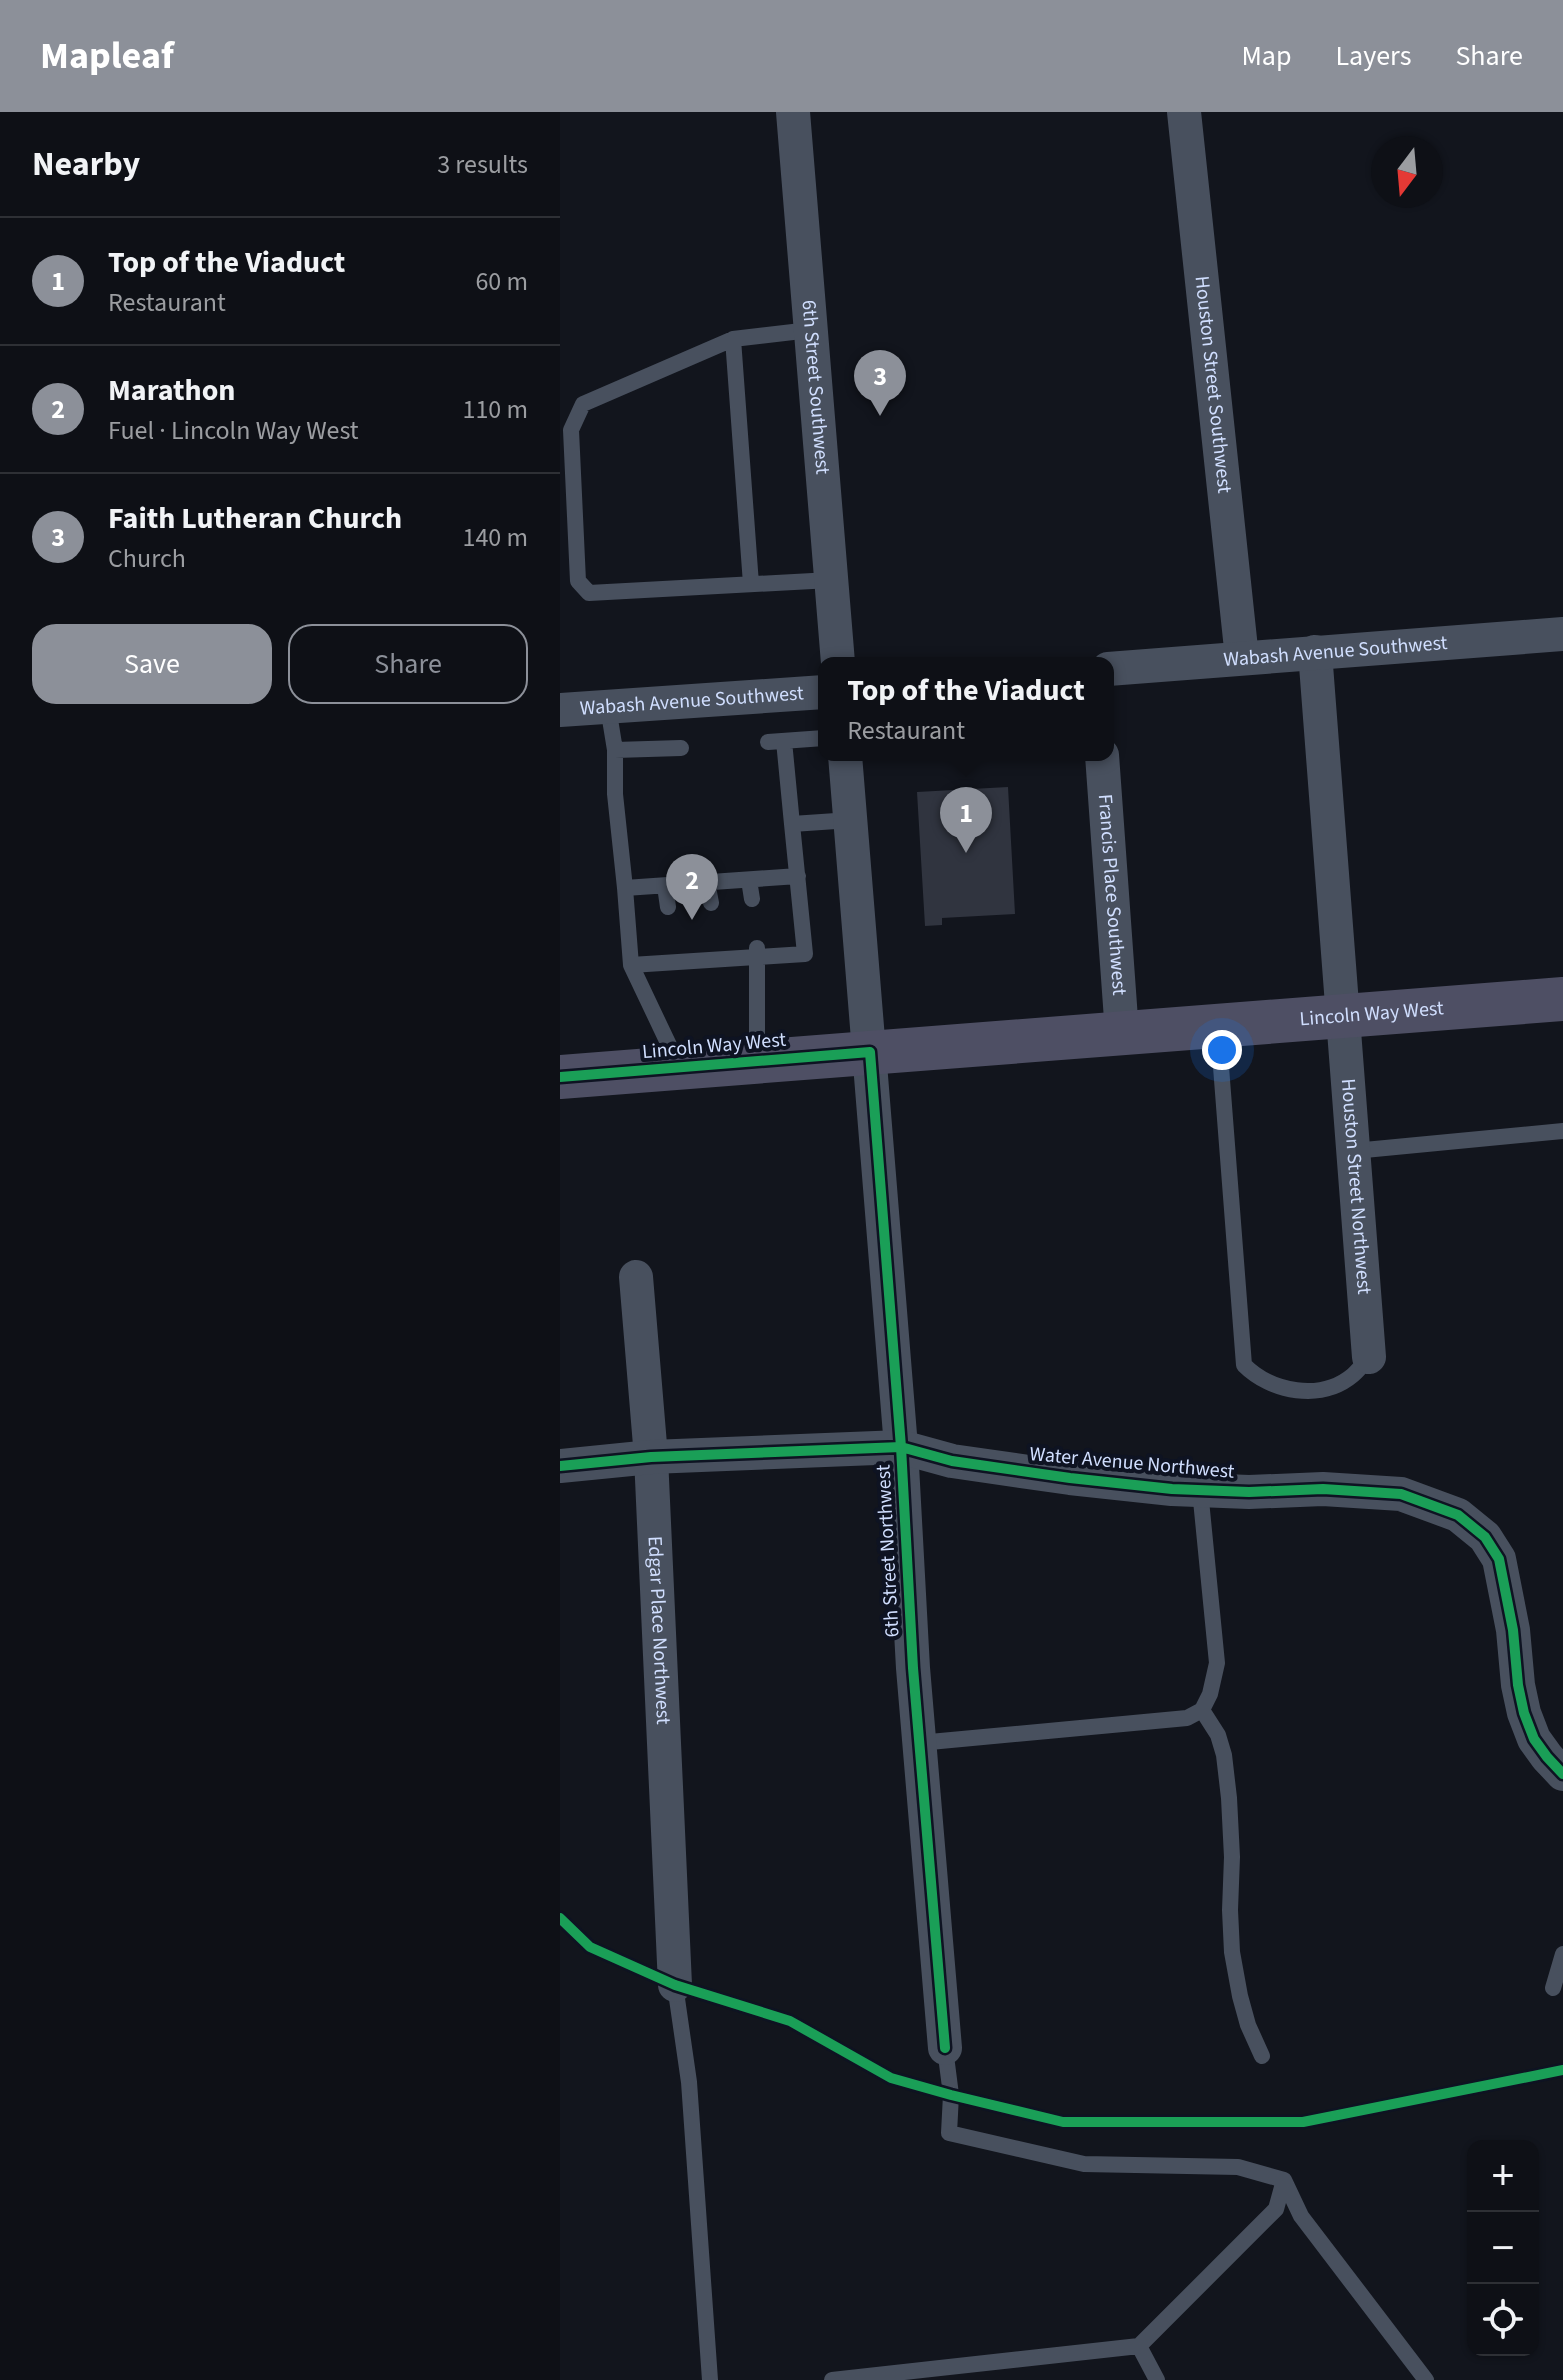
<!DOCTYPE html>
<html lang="en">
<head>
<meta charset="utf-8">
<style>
	:root { --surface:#0e1016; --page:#1c1e23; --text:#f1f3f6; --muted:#9b9da1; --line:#2e3035; --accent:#8c9099 }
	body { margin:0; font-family:"Source Sans 3",sans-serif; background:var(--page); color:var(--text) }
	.controls { position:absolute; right:24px; bottom:24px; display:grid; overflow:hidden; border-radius:16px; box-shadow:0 2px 6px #0004 }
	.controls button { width:72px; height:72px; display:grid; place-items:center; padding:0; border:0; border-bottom:2px solid var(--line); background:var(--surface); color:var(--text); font:40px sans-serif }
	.compass { position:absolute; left:811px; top:24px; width:72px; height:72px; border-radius:50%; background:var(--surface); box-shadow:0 2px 6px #0004; rotate:196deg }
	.you { position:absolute; left:662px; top:938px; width:28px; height:28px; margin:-20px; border:6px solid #fff; border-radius:50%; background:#1a73e8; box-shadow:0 0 0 12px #1a73e833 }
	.badge { display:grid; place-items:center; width:52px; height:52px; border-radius:50%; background:var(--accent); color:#fff; font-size:26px; font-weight:700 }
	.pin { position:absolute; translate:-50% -66px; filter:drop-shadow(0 2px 4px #0008) }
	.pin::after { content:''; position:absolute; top:42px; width:28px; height:24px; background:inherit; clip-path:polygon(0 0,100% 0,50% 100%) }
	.popup { position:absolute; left:258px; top:545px; width:296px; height:104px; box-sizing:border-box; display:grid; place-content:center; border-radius:16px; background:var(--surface); filter:drop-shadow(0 2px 6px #0005); font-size:26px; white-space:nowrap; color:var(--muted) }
	.popup b { font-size:30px; color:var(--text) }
	.popup::after { content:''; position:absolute; left:50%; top:100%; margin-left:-16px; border:16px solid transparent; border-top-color:var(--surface) }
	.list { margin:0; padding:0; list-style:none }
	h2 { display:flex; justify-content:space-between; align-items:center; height:104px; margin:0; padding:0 32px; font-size:34px }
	h2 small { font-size:26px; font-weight:400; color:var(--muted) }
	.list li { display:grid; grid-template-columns:52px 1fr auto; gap:24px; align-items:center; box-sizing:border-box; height:128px; padding:0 32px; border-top:2px solid var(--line) }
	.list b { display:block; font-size:30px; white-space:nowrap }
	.list p { margin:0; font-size:26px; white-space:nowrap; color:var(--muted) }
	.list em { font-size:26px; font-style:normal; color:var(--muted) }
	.actions { display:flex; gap:16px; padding:24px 32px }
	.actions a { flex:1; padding:18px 0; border:2px solid var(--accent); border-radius:24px; text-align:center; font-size:28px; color:var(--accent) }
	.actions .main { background:var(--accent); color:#fff }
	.icon { flex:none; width:44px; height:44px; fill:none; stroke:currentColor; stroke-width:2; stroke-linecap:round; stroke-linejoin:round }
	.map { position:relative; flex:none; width:1003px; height:2268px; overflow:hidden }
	header { display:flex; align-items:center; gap:48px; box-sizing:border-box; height:112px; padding:0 40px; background:var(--accent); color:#fff }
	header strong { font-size:38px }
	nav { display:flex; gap:44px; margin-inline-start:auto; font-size:28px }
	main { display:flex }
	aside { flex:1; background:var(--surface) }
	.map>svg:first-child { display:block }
</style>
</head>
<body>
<header>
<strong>Mapleaf</strong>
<nav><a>Map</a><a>Layers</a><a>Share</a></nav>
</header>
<main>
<aside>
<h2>Nearby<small>3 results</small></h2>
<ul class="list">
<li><span class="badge">1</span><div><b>Top of the Viaduct</b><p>Restaurant</p></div><em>60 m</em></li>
<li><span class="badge">2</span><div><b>Marathon</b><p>Fuel · Lincoln Way West</p></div><em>110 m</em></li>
<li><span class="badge">3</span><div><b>Faith Lutheran Church</b><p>Church</p></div><em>140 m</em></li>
</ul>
<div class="actions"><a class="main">Save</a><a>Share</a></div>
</aside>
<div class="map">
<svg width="1003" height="2268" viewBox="0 0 1003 2268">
	<rect width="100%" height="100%" fill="#12151d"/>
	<path fill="#30343f" d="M448,675l7,127 -73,4v7l-17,1 -8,-134z"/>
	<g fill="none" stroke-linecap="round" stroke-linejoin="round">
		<path stroke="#48505e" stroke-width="16" d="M250,218l-77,9 -150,65 -12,26 7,151 11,12 242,-13
			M173,227l18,245
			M48,595l7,43
			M224,629l8,83
			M208,630l56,-4
			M238,764l-173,12 6,77 174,-11 -13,-130 59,-4
			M189,768l3,19
			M147,770l4,21
			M105,774l3,21
			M65,776l-10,-94v-44l66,-2
			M197,836v111
			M71,853l47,99
			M658,916l26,337c27,27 77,37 109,10 6,-5 11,-12 16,-18
			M794,1039l209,-20
			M642,1598l16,25 6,20 5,43 3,59 -2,53 2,42 8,44 8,29 14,31
			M359,1631l268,-25 15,-8 8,-16 7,-31 -17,-173
			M115,1873l14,97 21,298
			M993,1876l10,-34
			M724,2068l17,36 125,164
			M579,2234l18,34
			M272,2268l307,-34 137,-137 8,-29 -46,-13 -154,-3 -135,-31 2,-38 -6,-47"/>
		<g stroke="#48505e" stroke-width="34">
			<path id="s1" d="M233,0l45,551"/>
			<path id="s2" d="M624,0l58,546"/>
			<path id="s3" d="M755,540l54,705"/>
			<path id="s4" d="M548,557l455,-35"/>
			<path id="s5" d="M0,598l264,-18"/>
			<path d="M285,643l56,692 12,221 32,380"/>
			<path id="s6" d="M542,643l20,278"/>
			<path id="s7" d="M76,1165l15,180 24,528"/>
			<path d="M0,1354l91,-9 250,-10 51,14 118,17 102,11 77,3 74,-3 78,5 57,21 27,22 14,22 14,71 5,55 6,28 10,26 13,18 16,17"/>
		</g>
		<path stroke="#4e4f64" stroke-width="44" id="s8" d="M0,965l1003,-78"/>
		<defs>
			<path id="cycleway" d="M0,965l310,-25 31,395 12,221 32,380
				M0,1354l91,-9 250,-10 51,14 118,17 102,11 77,3 74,-3 78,5 57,21 27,22 14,22 14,71 5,55 6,28 10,26 13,18 16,17
				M0,1806l30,29 85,38 115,36 101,57 60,17 112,27h240l260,-52"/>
		</defs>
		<use href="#cycleway" stroke="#0e1322" stroke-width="15"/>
		<use href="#cycleway" stroke="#1a9f57" stroke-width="10"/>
	</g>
	<g text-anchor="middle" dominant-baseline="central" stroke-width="8" stroke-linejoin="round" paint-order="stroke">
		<g font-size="20" fill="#d0defe" stroke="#0e1322">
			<text stroke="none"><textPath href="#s2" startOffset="274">Houston Street Southwest</textPath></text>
			<text stroke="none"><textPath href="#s1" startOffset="276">6th Street Southwest</textPath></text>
			<text stroke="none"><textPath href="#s4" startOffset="228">Wabash Avenue Southwest</textPath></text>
			<text stroke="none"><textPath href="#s5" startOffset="132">Wabash Avenue Southwest</textPath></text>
			<text stroke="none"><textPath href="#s6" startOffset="140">Francis Place Southwest</textPath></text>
			<text stroke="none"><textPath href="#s8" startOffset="814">Lincoln Way West</textPath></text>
			<text transform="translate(154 934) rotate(-5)">Lincoln Way West</text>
			<text stroke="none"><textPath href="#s3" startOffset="536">Houston Street Northwest</textPath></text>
			<text transform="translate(572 1351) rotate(5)">Water Avenue Northwest</text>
			<text transform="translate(328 1439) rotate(-93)">6th Street Northwest</text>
			<text stroke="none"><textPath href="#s7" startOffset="354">Edgar Place Northwest</textPath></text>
		</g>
	</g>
</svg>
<div class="controls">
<button>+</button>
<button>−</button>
<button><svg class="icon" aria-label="locate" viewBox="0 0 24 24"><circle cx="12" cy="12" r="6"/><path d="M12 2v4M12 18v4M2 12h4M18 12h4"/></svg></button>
</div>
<svg class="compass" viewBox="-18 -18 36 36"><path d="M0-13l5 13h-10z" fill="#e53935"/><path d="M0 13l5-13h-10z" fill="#9b9da1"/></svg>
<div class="you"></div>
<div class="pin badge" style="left:406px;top:741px">1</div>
<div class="popup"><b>Top of the Viaduct</b>Restaurant</div>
<div class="pin badge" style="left:132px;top:808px">2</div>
<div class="pin badge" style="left:320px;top:304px">3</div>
</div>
</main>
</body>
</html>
